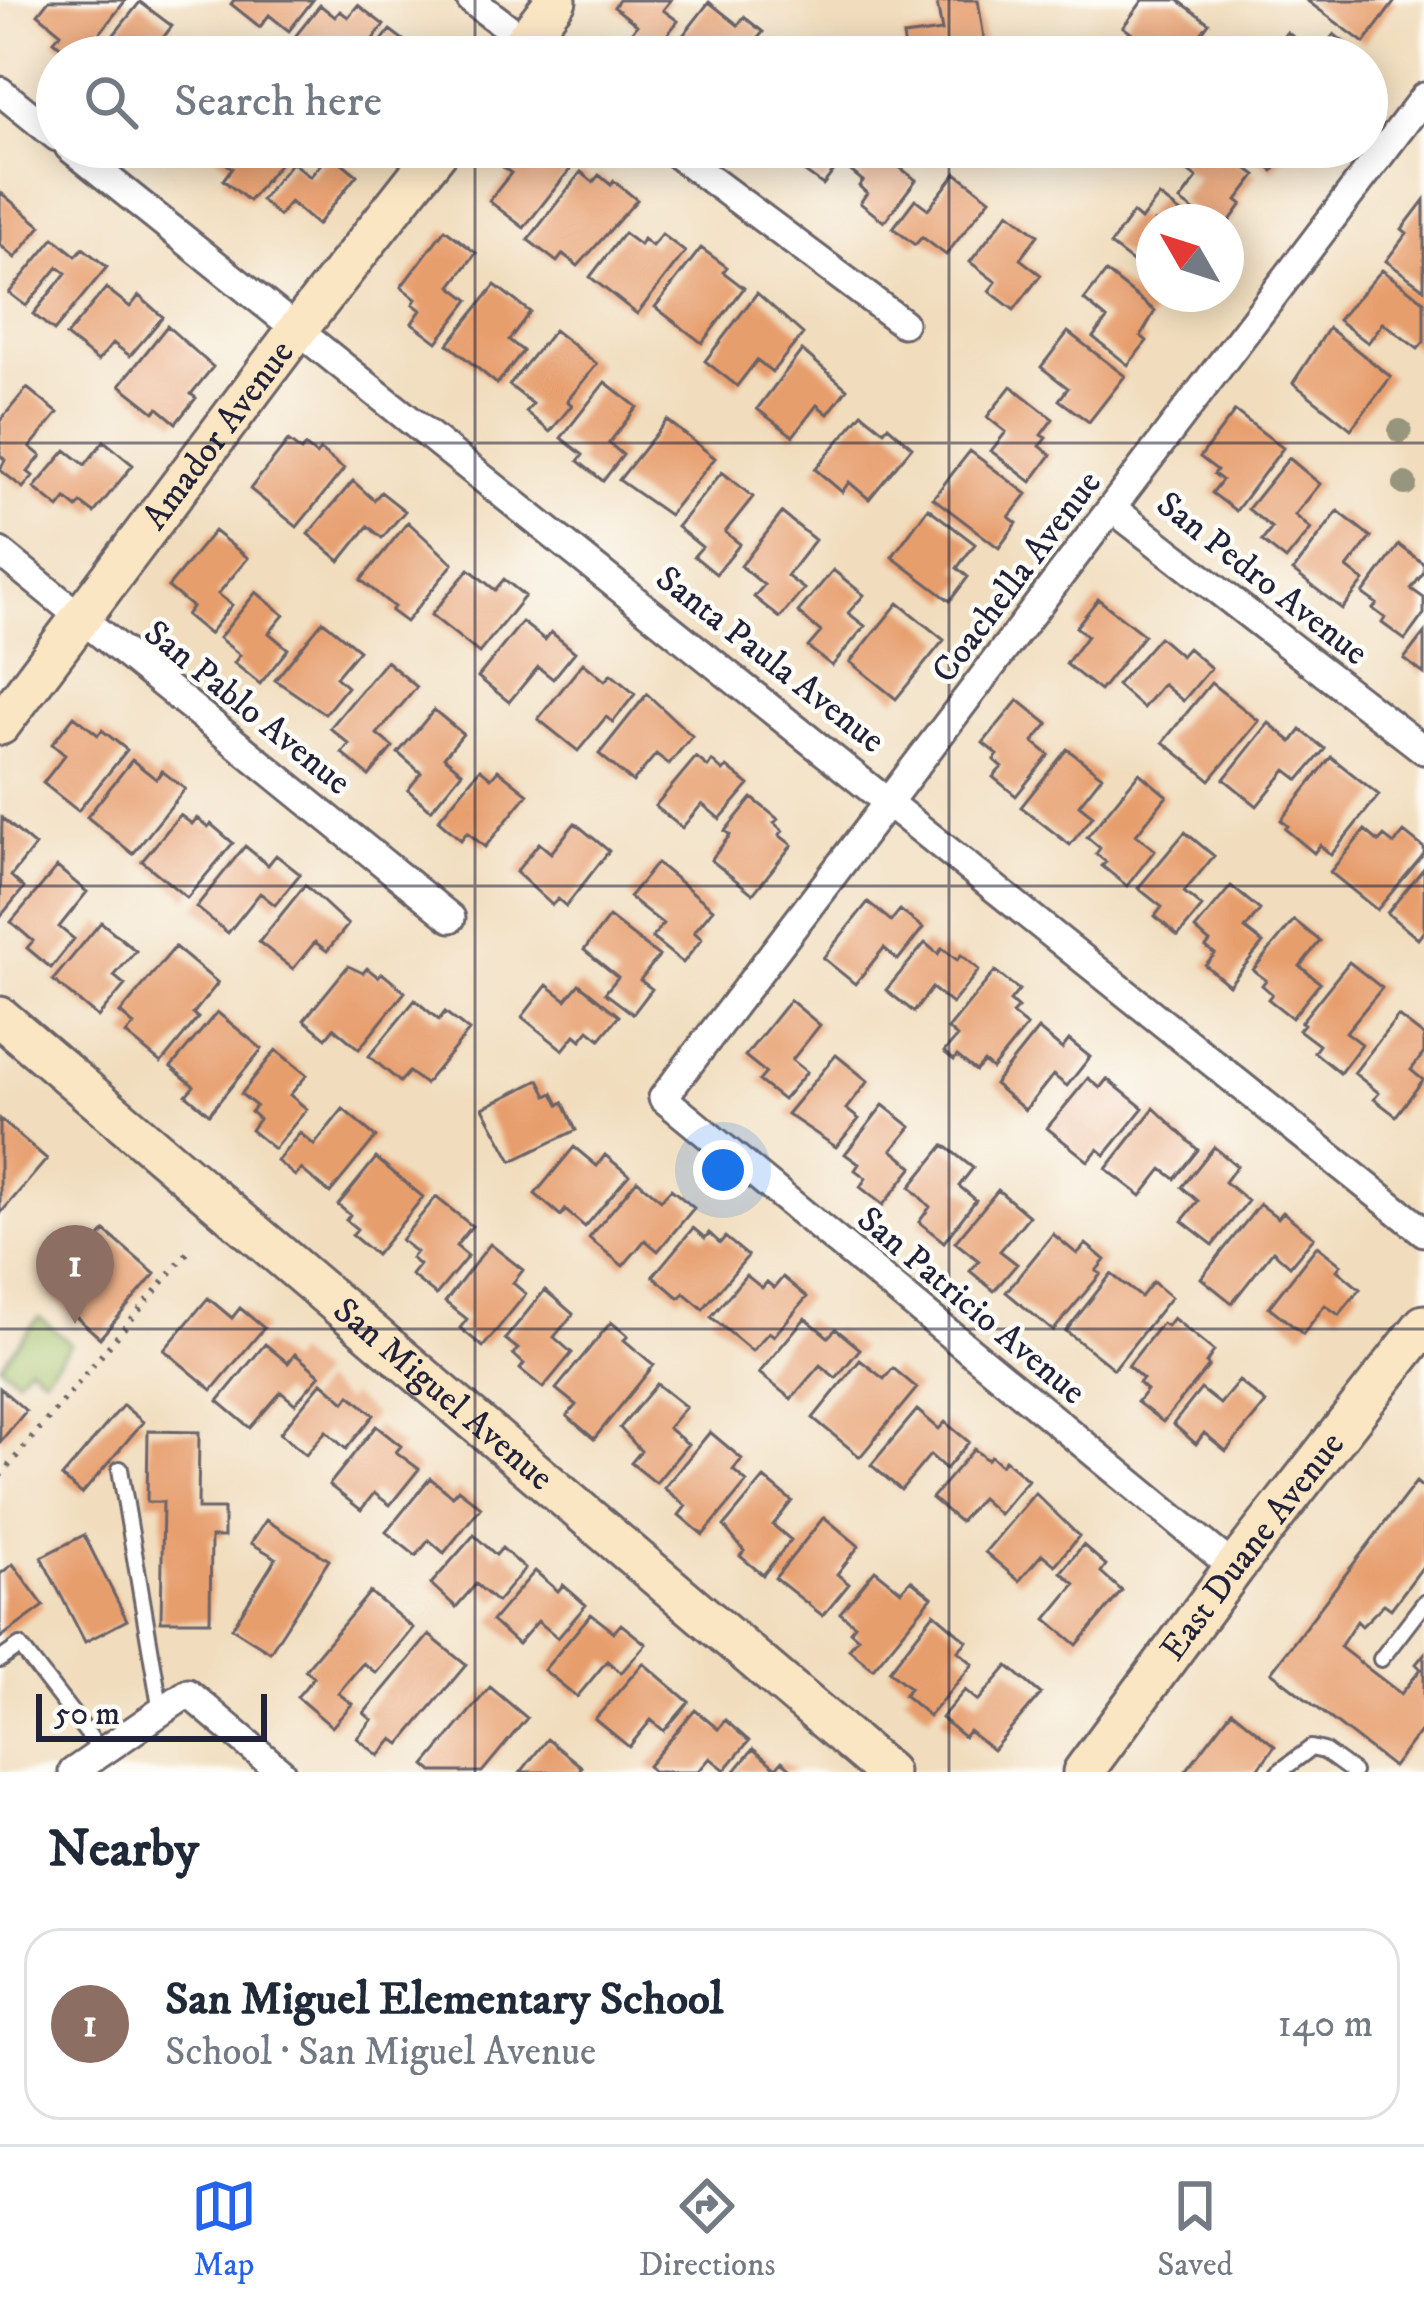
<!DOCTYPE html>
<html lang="en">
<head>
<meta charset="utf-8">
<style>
	:root { --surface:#fff; --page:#f2f2f3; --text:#1f2937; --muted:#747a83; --line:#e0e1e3; --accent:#2563eb }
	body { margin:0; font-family:"IM FELL DW Pica",serif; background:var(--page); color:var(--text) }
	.compass { position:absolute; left:1136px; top:204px; width:108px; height:108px; border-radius:50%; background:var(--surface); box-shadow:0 6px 30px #0003; rotate:309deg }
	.scale { position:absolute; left:36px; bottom:30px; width:231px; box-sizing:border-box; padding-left:12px; border:6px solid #22223b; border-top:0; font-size:33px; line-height:42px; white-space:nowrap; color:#22223b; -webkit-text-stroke:9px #fdfcf7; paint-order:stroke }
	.you { position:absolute; left:723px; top:1170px; width:42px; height:42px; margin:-30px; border:9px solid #fff; border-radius:50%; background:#1a73e8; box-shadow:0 0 0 18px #1a73e833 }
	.badge { display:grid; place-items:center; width:78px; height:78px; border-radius:50%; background:var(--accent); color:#fff; font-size:39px; font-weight:700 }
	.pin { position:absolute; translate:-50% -99px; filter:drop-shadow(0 3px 6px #0008) }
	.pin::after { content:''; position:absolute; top:63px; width:42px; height:36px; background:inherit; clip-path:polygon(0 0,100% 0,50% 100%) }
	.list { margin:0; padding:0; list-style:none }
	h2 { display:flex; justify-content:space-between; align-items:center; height:156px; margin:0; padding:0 48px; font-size:51px }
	h2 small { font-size:39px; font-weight:400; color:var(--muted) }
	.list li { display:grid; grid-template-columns:78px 1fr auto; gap:36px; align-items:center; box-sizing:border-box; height:192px; margin:0 24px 24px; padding:0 24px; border:3px solid var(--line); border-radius:36px }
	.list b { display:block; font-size:45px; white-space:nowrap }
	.list p { margin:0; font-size:39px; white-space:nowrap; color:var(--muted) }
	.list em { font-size:39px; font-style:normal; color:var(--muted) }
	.icon { flex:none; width:66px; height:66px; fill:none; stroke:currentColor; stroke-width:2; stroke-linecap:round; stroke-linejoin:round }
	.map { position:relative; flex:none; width:1424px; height:1772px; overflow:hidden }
	.search { position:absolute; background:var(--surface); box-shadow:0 6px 30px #0003; left:36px; right:36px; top:36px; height:132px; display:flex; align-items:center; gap:30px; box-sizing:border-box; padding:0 42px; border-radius:66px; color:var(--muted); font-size:45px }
	.sheet { height:372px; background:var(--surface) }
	nav { display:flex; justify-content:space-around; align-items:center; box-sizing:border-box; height:168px; border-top:3px solid var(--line); background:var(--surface); font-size:33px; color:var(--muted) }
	nav a { display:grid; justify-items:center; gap:6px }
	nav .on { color:var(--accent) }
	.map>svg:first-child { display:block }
</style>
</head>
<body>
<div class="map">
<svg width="1424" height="1772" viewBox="0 0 1424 1772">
	<rect width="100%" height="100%" fill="#fdfcf7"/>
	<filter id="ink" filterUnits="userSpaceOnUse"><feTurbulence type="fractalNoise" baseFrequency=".00833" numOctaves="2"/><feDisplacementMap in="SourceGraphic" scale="24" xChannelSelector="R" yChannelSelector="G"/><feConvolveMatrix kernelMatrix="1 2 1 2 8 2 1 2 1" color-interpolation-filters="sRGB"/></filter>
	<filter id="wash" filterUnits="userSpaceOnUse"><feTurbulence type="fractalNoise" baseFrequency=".004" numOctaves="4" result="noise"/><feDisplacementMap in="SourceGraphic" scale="48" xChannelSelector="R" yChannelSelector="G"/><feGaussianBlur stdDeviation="2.7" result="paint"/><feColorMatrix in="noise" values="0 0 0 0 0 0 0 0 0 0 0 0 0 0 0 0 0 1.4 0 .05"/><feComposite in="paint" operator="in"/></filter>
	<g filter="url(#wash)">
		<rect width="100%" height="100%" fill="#f1ddbd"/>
		<path fill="#a5c168" stroke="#647252" stroke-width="3" d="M39,1317l32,27 -27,33 -15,-12 -12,14 -17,-14z"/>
		<g id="blocks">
			<path fill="#e79e6d" d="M49,0h77l-45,57h-7l-20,-16 7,-8 -23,-19z
				M234,0h79l-24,31 -20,-16 -9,12 -29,-23z
				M619,0h52l-8,10 15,11 -23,29 -23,-18 5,-7 -23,-18z
				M953,0h25l9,57h-81l-3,-21 39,-5 -5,-28z
				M1143,0h35l31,23 -25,34h-21l-40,-30z
				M1306,0h90l-32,43z
				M140,2l32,24 -16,21 12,10h-51l-13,-10z
				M709,2l29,23 6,-8 19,15 -20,25h-57l-12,-10z
				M320,5l15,12 5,-6 8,6 10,-12 26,20 -25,32h-61l-12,-9z
				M390,30l36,27h-57z
				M1287,32l29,24 18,-22 28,23h-95z
				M211,147h82l-44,54 -26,-21 9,-12 -23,-18z
				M508,147h27l7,5 4,-5 26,20 -48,61 -35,-27 22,-28 -15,-11z
				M796,147h56l-29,38 -25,-18 4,-6 -11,-8z
				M864,147h49l-15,19 18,14 -32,42 -24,-19 7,-10 -8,-7 4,-5 -16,-13z
				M1191,147h27l38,28 -19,25 5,4 -13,18h-20l-29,-21 17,-23 -19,-14z
				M1241,147h50l-18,24z
				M330,153l27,22 -40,50 -27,-23 -11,14 -18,-16 31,-38 18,15z
				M581,172l12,10 6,-7 12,10 3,-4 23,19 -59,66 -15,-12 -6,8 -29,-22z
				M956,173l34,26 -44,56 -24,-18 -7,8 -22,-17 22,-29 13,10z
				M0,192l41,34 -26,32 -15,-13z
				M1159,196l26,20 -4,6h-27v56l-44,-33 23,-32 8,7z
				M1424,200v89l-38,-28 21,-28 -5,-4z
				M1009,212l29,23 -18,24 21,16 -27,35 -25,-19 7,-9 -26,-20z
				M445,229l31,24 -25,33 18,14 -32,42 -25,-19 9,-13 -8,-6 3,-5 -15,-12z
				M624,233l16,12 3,-6 9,7 10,-12 23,18 -48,62 -47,-37z
				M54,238l22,18 7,-8 24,19 -53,64 -21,-17 33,-41 -8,-6 -32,39 -17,-13z
				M701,248l26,19 -4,5 21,16 -42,55 -47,-36z
				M1382,270l42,31v41l-6,7 -35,-26 -15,20 -30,-23z
				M1106,272l49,39 -14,25 6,5 -19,24 -35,-28 14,-18 -23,-19z
				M495,285l35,27 -21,28 14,11 -26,33 -49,-40z
				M106,288l24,19 9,-11 24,21 -33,39 -17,-13 -15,18 -32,-25z
				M757,293l46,41 -31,38 -15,-12 -20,26 -32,-25z
				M167,326l46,41 -22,27 5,4 -20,25 -18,-15 -4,4 -34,-27z
				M1329,328l62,49 -40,52 -58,-46z
				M554,330l43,34 -30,37 5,4 -22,27 -24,-20 7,-8 -24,-19z
				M1068,332l57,44 -36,46 -30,-22 9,-12 -27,-21z
				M802,350l45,39 -19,25 -11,-9 -24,31 -36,-27z
				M605,382l32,25 -28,36 14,12 -20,26 -25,-20 5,-6 -22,-17z
				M1011,386l42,33 -12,16 5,3 -6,8 11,9 -20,27 -40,-31 15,-19 -19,-15z
				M27,388l31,25 -28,34 11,9 -13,16 5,4 -10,12 -23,-18 5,-10 -5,-5v-34z
				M1235,411l48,37 -47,63 -24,-18 10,-13 -8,-6 3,-4 -17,-13z
				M862,413l22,18 4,-5 24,21 -43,52 -20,-17 -7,10 -27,-23z
				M667,420l48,38 -46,57 -50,-35z
				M104,441l29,24 -39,48 -13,-10 -4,5 -11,-9 -7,9 -25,-20 32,-38 19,15z
				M288,441l13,10 4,-5 11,9 4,-5 24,19 -47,58 -47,-38z
				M970,451l57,43 -18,23 8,6 -18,25 -66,-50z
				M1289,458l31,26 -25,31 16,14 -25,31 -24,-19 10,-13 -24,-19z
				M722,472l31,25 -28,35 15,12 -24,30 -22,-18 8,-9 -25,-20z
				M353,481l21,19 7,-8 24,19 -23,27 -14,-12 -28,35 -32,-27z
				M928,508l47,36 -18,24 11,9 -18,24 -58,-44z
				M1338,511l33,26 -24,31 17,13 -22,28 -49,-38z
				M782,513l33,27 -28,36 17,13 -24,29 -26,-21 10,-12 -23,-19z
				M408,522l45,42 -47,58 -15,-11 3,-4 -33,-27z
				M214,531l34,27 -30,36 14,11 -23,29 -23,-19 6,-8 -24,-20z
				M1399,545l25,19v8l-13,17 13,9v16l-19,26 -23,-17 3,-5 -12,-9 4,-5 -14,-10z
				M469,569l26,21 9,-11 21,17 -46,57 -48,-38z
				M833,570l31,25 -16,18 17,13 -33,40 -24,-19 13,-15 -23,-20z
				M256,592l28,23 -15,18 19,16 -28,35 -26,-21 6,-8 -21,-17z
				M1098,599l46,36 -44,56 -34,-27 21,-28 -11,-9z
				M898,603l46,37 -48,59 -46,-37z
				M323,621l36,29 -23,27 11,10 -22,27 -50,-34z
				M522,622l23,18 6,-8 24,20 -22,27 -15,-12 -29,35 -31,-25z
				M1424,633v41l-20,-15z
				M1159,637l22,19 7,-8 23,20 -28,33 -20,-17 -20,24 -26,-23z
				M386,661l31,26 -40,47 16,13 -24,29 -27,-23 7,-9 -19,-16z
				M583,663l22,18 6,-7 24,20 -22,28 -7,-5 -28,34 -40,-32z
				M1211,683l48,38 -49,59 -47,-38z
				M647,694l45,42 -23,28 -13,-10 -23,28 -34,-28z
				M1018,700l30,24 -15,18 16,13 -33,41 -23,-19 9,-10 -8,-7 4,-5 -15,-12z
				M434,710l29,24 -19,23 18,15 -31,38 -23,-20 13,-17 -23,-20z
				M74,716l24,19 4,-5 25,20 -49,61 -35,-28 22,-28 -13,-11z
				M1269,723l23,19 9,-12 24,19 -26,31 -13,-10 -29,36 -33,-27z
				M1067,749l35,27 -23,29 14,11 -23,29 -49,-38z
				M696,757l12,10 4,-6 11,10 4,-4 22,18 -29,34 -18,-15 -20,24 -27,-22z
				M1331,757l48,38 -48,60 -11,-10 -6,8 -29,-24 3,-3 -7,-6z
				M132,760l24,19 6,-8 23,18 -52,65 -46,-37z
				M480,769l11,9 7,-8 30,24 -43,53 -18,-15 -6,8 -23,-20z
				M1139,773l28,23 -31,39 19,15 -28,36 -25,-20 4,-4 -10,-8 4,-6 -13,-11z
				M752,798l26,21 -4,4 9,8 -4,4 13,10 -39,49 -42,-34 19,-25 -5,-4z
				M180,815l12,9 5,-6 11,9 3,-3 22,19 -46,55 -45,-37z
				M2,818l33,28 -24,30 13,12 -24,29z
				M575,823l34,28 -43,55 -8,-7 -6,6 -36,-33 23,-29 12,10z
				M1365,830l14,12 5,-6 10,8 10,-12 20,16v6l-47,56 -47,-38z
				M1185,832l29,24 -30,36 18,15 -24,29 -23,-20 7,-9 -24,-19z
				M245,846l23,19 8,-10 24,19 -25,31 -15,-12 -32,40 -32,-26z
				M657,863l56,46 -19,23 8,7 -19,24 -31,-25 11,-14 -34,-27z
				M57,867l30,25 -28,35 15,12 -23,29 -24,-20 6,-7 -22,-19z
				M1424,868v63l-6,8 -31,-26z
				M305,885l43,40 -21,26 -12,-9 -22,27 -34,-27z
				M1231,886l29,24 -15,19 18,14 -34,42 -24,-20 10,-11 -9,-7 4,-5 -15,-13z
				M868,902l23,19 9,-11 23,18 -25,32 -14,-12 -29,36 -32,-26z
				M609,917l50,39 -19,24 12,9 -19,25 -28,-21 13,-16 -34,-27z
				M1294,920l26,21 -20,25 20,17 -28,35 -24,-19 4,-5 -10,-9 4,-5 -13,-10z
				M101,922l35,29 -22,25 11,9 -27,32 -45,-37z
				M925,943l13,11 4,-6 15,12 4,-5 18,15 -27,34 -20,-16 -18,24 -28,-22z
				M175,947l43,36 -25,31 5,4 -37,45 -35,-29 8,-9 -14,-12z
				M1349,962l33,26 -36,44 16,12 -22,29 -26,-21 5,-7 -20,-15 5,-6 -3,-2z
				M348,966l15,7 4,-5 11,9 4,-4 23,19 -46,57 -25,-21 -8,10 -22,-18z
				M995,971l24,19 -9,11 8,7 -6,6 15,12 -35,43 -8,-7 -8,9 -19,-15 -3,4 -10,-8 13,-15 -9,-8z
				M579,984l40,32 -19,23 -11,-9 -8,10 -6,-5 -12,15 -41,-33 25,-32 19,15z
				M415,1000l24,20 6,-8 24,19 -44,53 -16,-12 -9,10 -31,-26z
				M790,1000l30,25 -28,35 15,12 -24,28 -24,-19 7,-8 -21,-17z
				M217,1012l45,37 -53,65 -23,-19 8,-9 -23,-19z
				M1398,1016l26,20v17l-13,17 12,10 -27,36 -22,-17 5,-6 -25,-20z
				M1038,1029l24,20 7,-9 21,17 -23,29 -14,-11 -28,35 -31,-26z
				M276,1050l31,25 -17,20 17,14 -33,40 -23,-19 8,-11 -8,-7 5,-6 -15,-12z
				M836,1055l32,26 -22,28 13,10 -23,28 -49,-33z
				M1088,1078l12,10 7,-9 36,29 -38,47 -7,-6 -10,12 -41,-33z
				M539,1080l8,16 6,-3 6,12 4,-3 13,28 -64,31 -29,-53z
				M883,1105l28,22 -19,23 21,17 -30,38 -23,-18 6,-9 -11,-8 4,-6 -14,-10z
				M1154,1108l44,42 -23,29 -13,-10 -21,27 -35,-27z
				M343,1109l33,28 -46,56 -29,-24 -6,7 -18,-15 23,-28 14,12z
				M0,1119l47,40 -47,55z
				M944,1145l29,23 -14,18 17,14 -32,42 -25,-20 11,-15 -20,-20z
				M574,1147l23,19 8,-11 24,20 -44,52 -20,-17 -4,6 -26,-22z
				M1214,1147l23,19 -12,16 23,19 -35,44 -31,-24 16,-20 -16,-14z
				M376,1158l47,39 -47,58 -24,-20 5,-6 -11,-9 4,-5 -12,-10z
				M637,1180l24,20 10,-11 23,19 -36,43 -13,-11 -22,26 -34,-28z
				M998,1190l31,26 -29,35 17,13 -23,27 -24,-20 9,-10 -24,-19z
				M436,1197l36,29 -16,20 12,10 -32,39 -25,-20 8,-10 -8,-7 5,-6 -15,-12z
				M1260,1204l18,14 5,-6 31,25 -24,29 -17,-15 -41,52 -31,-25z
				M693,1228l12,10 4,-5 11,10 5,-6 23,19 -45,53 -19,-16 -5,5 -26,-22z
				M105,1231l50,43 -55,64 -49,-43z
				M1053,1234l24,20 9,-10 19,16 -9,11 5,3 -48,57 -47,-39z
				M490,1244l33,26 -10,13 13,11 -43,53 -23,-19 7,-9 -22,-17z
				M1317,1246l24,19 -4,5 23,19 -21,26 -14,-10 -22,29 -34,-27z
				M1111,1274l30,23 12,-15 18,15 -57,72 -48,-38z
				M746,1275l16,13 5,-6 7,6 9,-11 24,20 -33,39 -5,-4 -17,19 -41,-34z
				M545,1290l28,24 -19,23 18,16 -29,35 -23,-19 4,-5 -11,-10 5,-5 -13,-10z
				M208,1298l24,20 8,-10 24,20 -52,62 -48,-40z
				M805,1318l23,19 8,-8 24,20 -24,29 -16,-13 -29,34 -32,-26z
				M1173,1318l41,33 -8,12 3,3 -46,56 -26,-20 10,-12 -8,-7 4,-4 -15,-13 34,-43 5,3z
				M611,1322l17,14 -4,4 30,25 -60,74 -27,-23 9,-11 -20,-16z
				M265,1344l23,19 7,-9 25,21 -25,29 -14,-12 -31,36 -32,-27z
				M860,1360l24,19 9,-11 24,20 -57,69 -47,-39z
				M1239,1381l27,22 -40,48 -22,-18 -8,11 -23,-20 28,-35 19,15z
				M322,1382l23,20 5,-7 24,20 -28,34 -20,-18 -20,24 -26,-22z
				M657,1384l29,23 -18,21 20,16 -32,39 -25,-20 10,-12 -21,-23z
				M0,1388l26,23 -26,31z
				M123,1405l20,17 -61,72 -20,-17z
				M917,1410l22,19 6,-7 24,20 -23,27 -16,-14 -29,35 -30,-25z
				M376,1426l25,20 -5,6 23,17 -29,36 -16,-12 -13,17 -32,-25z
				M148,1431l51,1 -1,77h26v28h-13l-1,84h-49l2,-119h-16z
				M710,1432l32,27 -9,11 14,12 -44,53 -24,-20 7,-9 -22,-18z
				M974,1449l13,11 4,-4 10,9 4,-5 23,20 -29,34 -18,-16 -21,24 -28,-24z
				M430,1478l22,18 6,-7 23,18 -37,46 -15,-13 -13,16 -30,-24z
				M764,1478l28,23 -19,24 18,15 -28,35 -23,-19 4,-5 -20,-25z
				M1416,1482l8,7v76l-33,44 -7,-5 -22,22 -5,-5 -17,26 61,47 20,-25 -5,-5 8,-10v72l-31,41 -122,-95z
				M1035,1493l44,43 -24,29 -13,-11 -23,27 -34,-29z
				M824,1517l35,29 -22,28 12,10 -26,32 -48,-38z
				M266,1520l63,40 -59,92 -38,-24 44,-70 -25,-15z
				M84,1535l43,85 -42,22 -44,-85z
				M474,1535l22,20 6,-7 23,21 -28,33 -21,-18 -20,23 -25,-23z
				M1083,1545l23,20 -5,7 21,19 -45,54 -31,-26 29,-35 -14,-12z
				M13,1564l31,42 -44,32v-64z
				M875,1570l26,21 10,-11 21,17 -59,72 -24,-20 9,-11 -8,-7 5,-6 -15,-12z
				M535,1571l23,20 5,-6 23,20 -28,33 -20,-17 -20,23 -26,-23z
				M370,1592l43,36 -37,45 -13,-10 -25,30 14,11 -20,23 -35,-30 17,-20 -9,-7z
				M934,1613l33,28 -9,10 15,13 -44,52 -25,-21 6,-7 -21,-17z
				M591,1614l23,18 7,-8 25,20 -25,29 -14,-12 -30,36 -33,-27z
				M429,1635l37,30 -66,79 -7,-5 -14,17 -22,-18 15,-18 -8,-7z
				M643,1663l46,39 -25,29 -13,-11 -22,27 -34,-28z
				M1008,1666l33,28 -48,56 -24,-19 -5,6 -23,-19 24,-28 13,11z
				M490,1687l37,31 -45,54h-49l-8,-7z
				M695,1710l23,19 7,-9 24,21 -24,29 -15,-12 -12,14h-44l-6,-6z
				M1232,1711l43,35 -19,26h-71z
				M547,1739l35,28 -4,5h-57z
				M753,1749l23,19 6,-7 13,11h-61z"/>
		</g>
	</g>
	<g filter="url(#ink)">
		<use href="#blocks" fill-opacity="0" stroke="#6a6368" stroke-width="3"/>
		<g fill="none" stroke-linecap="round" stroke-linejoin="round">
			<defs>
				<path id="lane" d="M120,1469l41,243
					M1381,1659l43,-56
					M0,1660l20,-14 81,105
					M1279,1772l32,-24 13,3 29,21"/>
				<path id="street" d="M471,0l76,57
					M0,91l57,46
					M69,147l1355,1085
					M667,147l236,176
					M1113,509l311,241
					M0,552l451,366
					M1234,1568l-571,-470 761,-1001
					M73,1772l115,-79 93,79"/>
				<g id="secondary">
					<path d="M512,57l44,-57"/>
					<path id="s1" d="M0,725l297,-395 144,-183"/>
					<path id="s2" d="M0,1017l887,755"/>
					<path id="s3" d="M1083,1772l151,-204 190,-243"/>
				</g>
			</defs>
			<use href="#lane" stroke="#6a6368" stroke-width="20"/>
			<use href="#street" stroke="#6a6368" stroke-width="33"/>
			<use href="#secondary" stroke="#6a6368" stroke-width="45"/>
			<path stroke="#6a6368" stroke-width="6" stroke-dasharray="3 9" stroke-linecap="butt" d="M0,1476l188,-224"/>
			<use href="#lane" stroke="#fff" stroke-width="14"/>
			<use href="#street" stroke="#fff" stroke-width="27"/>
			<use href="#secondary" stroke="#fbe6c4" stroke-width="39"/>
		</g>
		<g fill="#98957e">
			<circle cx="1400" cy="431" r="12"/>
			<circle cx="1405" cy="484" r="12"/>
		</g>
	</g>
	<path fill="none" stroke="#22223b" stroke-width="3" stroke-opacity="0.55" d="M475,0v57M949,0v57M475,147v1625M949,147v1625M0,443h1424M0,886h1424M0,1329h1424"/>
	<g text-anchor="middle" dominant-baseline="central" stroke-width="9" stroke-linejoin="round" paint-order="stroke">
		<g font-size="36" fill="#22223b" stroke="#fdfcf7">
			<text stroke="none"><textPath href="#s1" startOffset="363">Amador Avenue</textPath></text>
			<text transform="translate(1017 577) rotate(-53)">Coachella Avenue</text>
			<text transform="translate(1262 579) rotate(38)">San Pedro Avenue</text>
			<text transform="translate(770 660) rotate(38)">Santa Paula Avenue</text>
			<text transform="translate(247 708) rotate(39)">San Pablo Avenue</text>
			<text transform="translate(971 1306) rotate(40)">San Patricio Avenue</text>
			<text stroke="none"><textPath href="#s2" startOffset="582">San Miguel Avenue</textPath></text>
			<text stroke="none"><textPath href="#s3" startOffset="282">East Duane Avenue</textPath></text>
		</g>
	</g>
</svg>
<svg class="compass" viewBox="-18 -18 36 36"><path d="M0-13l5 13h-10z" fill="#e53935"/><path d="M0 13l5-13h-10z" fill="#747a83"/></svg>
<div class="scale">50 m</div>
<div class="you"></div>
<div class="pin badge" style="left:75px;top:1324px;background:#8d6e63">1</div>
<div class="search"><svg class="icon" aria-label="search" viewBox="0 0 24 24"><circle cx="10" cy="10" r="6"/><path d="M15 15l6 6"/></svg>Search here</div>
</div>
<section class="sheet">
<h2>Nearby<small></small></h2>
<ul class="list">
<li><span class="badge" style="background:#8d6e63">1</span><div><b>San Miguel Elementary School</b><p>School · San Miguel Avenue</p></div><em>140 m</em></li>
</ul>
</section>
<nav>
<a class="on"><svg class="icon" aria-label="map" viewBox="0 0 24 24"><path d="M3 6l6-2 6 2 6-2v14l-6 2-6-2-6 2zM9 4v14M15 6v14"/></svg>Map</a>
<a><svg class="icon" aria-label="directions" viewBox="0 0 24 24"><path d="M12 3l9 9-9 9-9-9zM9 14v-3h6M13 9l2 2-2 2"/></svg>Directions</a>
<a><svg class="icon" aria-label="saved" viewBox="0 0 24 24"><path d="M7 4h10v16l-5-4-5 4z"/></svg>Saved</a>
</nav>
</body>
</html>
